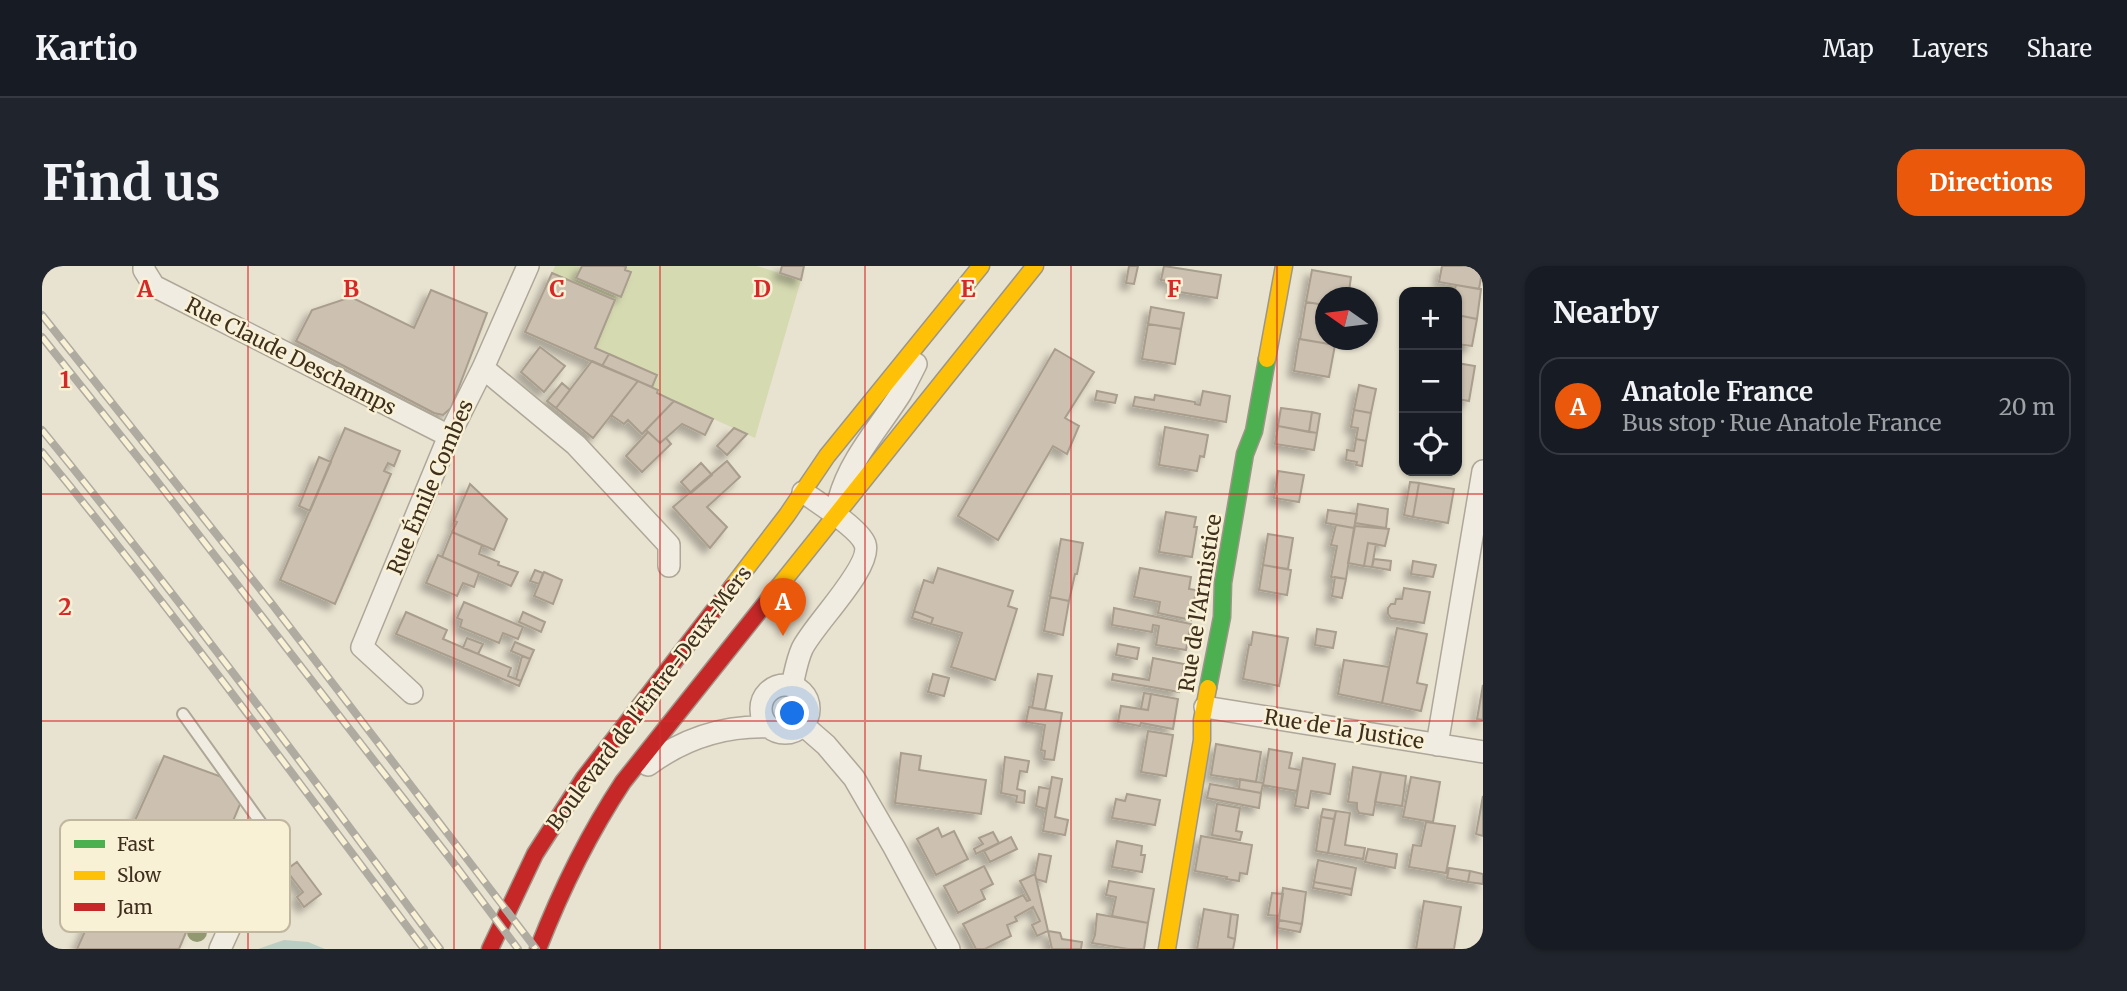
<!DOCTYPE html>
<html lang="en">
<head>
<meta charset="utf-8">
<style>
	:root { --surface:#171b24; --page:#20242c; --text:#f1f3f6; --muted:#9ea1a6; --line:#363941; --accent:#ea580c }
	body { margin:0; font-family:Merriweather,serif; background:var(--page); color:var(--text) }
	.controls { position:absolute; right:21px; top:21px; display:grid; overflow:hidden; border-radius:14px; box-shadow:0 2px 5px #0004 }
	.controls button { width:63px; height:63px; display:grid; place-items:center; padding:0; border:0; border-bottom:2px solid var(--line); background:var(--surface); color:var(--text); font:35px sans-serif }
	.compass { position:absolute; left:1273px; top:21px; width:63px; height:63px; border-radius:50%; background:var(--surface); box-shadow:0 2px 5px #0004; rotate:284deg }
	.you { position:absolute; left:751px; top:448px; width:24px; height:24px; margin:-18px; border:5px solid #fff; border-radius:50%; background:#1a73e8; box-shadow:0 0 0 10px #1a73e833 }
	.badge { display:grid; place-items:center; width:46px; height:46px; border-radius:50%; background:var(--accent); color:#fff; font-size:23px; font-weight:700 }
	.pin { position:absolute; translate:-50% -58px; filter:drop-shadow(0 2px 4px #0008) }
	.pin::after { content:''; position:absolute; top:37px; width:24px; height:21px; background:inherit; clip-path:polygon(0 0,100% 0,50% 100%) }
	.list { margin:0; padding:0; list-style:none }
	h2 { display:flex; justify-content:space-between; align-items:center; height:91px; margin:0; padding:0 28px; font-size:30px }
	h2 small { font-size:23px; font-weight:400; color:var(--muted) }
	.list li { display:grid; grid-template-columns:46px 1fr auto; gap:21px; align-items:center; box-sizing:border-box; height:98px; margin:0 14px 14px; padding:0 14px; border:2px solid var(--line); border-radius:21px }
	.list b { display:block; font-size:26px; white-space:nowrap }
	.list p { margin:0; font-size:23px; white-space:nowrap; color:var(--muted) }
	.list em { font-size:23px; font-style:normal; color:var(--muted) }
	.icon { flex:none; width:38px; height:38px; fill:none; stroke:currentColor; stroke-width:2; stroke-linecap:round; stroke-linejoin:round }
	.map { position:relative; flex:none; width:1441px; height:683px; overflow:hidden; border-radius:21px }
	header { display:flex; align-items:center; gap:42px; box-sizing:border-box; height:98px; padding:0 35px; background:var(--surface); border-bottom:2px solid var(--line) }
	header strong { font-size:33px }
	nav { display:flex; gap:38px; margin-inline-start:auto; font-size:24px }
	.intro { display:flex; align-items:center; justify-content:space-between; box-sizing:border-box; height:168px; padding:0 42px }
	h1 { margin:0; font-size:49px }
	.button { padding:18px 32px; border-radius:21px; background:var(--accent); color:#fff; font-size:24px; font-weight:700 }
	main { display:flex; gap:42px; padding:0 42px }
	aside { flex:1; background:var(--surface); border-radius:21px; box-shadow:0 2px 5px #0004 }
	.map>svg:first-child { display:block }
</style>
</head>
<body>
<header>
<strong>Kartio</strong>
<nav><a>Map</a><a>Layers</a><a>Share</a></nav>
</header>
<div class="intro"><h1>Find us</h1><a class="button">Directions</a></div>
<main>
<div class="map">
<svg width="1441" height="683" viewBox="0 0 1441 683">
	<defs>
		<filter id="shadow"><feDropShadow dx="-6" dy="6" stdDeviation="3.5" flood-color="#0004"/></filter>
	</defs>
	<rect width="100%" height="100%" fill="#e8e2d0"/>
	<path fill="#d6dab1" d="M513,0h202l44,14 -46,158 -98,-45 1,-4 -133,-57z"/>
	<path fill="#bacec3" d="M242,674l24,2 17,7h-67z"/>
	<path fill="#ccc0b0" stroke="#a99d8d" stroke-width="2" filter="url(#shadow)" d="M540,0h41l3,1 -1,3 6,2 -10,25 -45,-19z
		M740,0h22l-3,14 -21,-7z
		M1087,0h9l-4,18 -8,-1z
		M1122,0l57,9 -4,23 -44,-7 1,-9 -13,-2z
		M1400,0h41l-4,23 -40,-7z
		M1270,4l39,7 -3,21h-23v7l-19,-3z
		M510,7l63,27 -20,48 14,6 -7,12 -77,-34z
		M1414,19l25,4 -4,30 -20,-4v-23h-3z
		M389,24l56,23 -36,95 -8,7 -9,-2 -138,-72 16,-31 39,-13 63,31z
		M1264,36l19,3v35h11l-1,5 -35,-6z
		M1109,41l33,6 -3,16 -33,-5z
		M1415,49l20,4 -5,27 -15,-2z
		M1106,58l33,5 -6,35 -33,-5z
		M1257,73l36,6 -6,32 -35,-6z
		M498,81l25,19 -21,26 -23,-20z
		M1013,83l39,23 -29,46 14,8 -12,28 -14,-8 -55,94 -40,-24z
		M567,88l48,21 -5,12 -50,-21z
		M550,95l46,20 -45,57 -37,-30z
		M1415,97l18,3 -6,35 -12,-2z
		M596,115l20,9 -1,3 17,8 -32,33 -14,-14 -4,4 -13,-9z
		M520,117l8,7 -14,18 -9,-7z
		M1317,119l17,4 -5,24 -17,-3z
		M1055,125l20,4 -2,8 -20,-3z
		M1161,125l27,5 -4,26 -93,-16 2,-9 19,3 1,-5 40,7v2l5,1z
		M632,135l39,18 -8,16 -23,-11 -22,19 -14,-13z
		M1239,142l31,4 -3,20 -31,-6z
		M1312,144l17,3 -5,28 -10,-2 2,-11 -7,-1z
		M1270,146l8,2 -3,19 -8,-1z
		M1236,160l39,7 -3,17 -39,-6z
		M1123,161l43,8 -4,22 -4,-1 -3,15 -38,-6z
		M303,162l55,23 -6,15 -6,-3 -4,8 7,3 -56,130 -55,-24z
		M692,162l13,6 -20,21 -10,-9z
		M606,166l12,11 6,-5 5,6 -29,28 -16,-16z
		M1314,173l10,2 -4,25 -6,-1 1,-3 -11,-2 1,-10 7,1z
		M277,191l12,5 -21,49 -11,-5z
		M685,195l13,16 -33,30 20,20 -17,21 -37,-41z
		M659,197l11,12 -21,18 -10,-11z
		M1236,205l26,4 -5,27 -25,-4z
		M1368,216l9,1 -6,34 -9,-2z
		M1377,217l35,6 -6,34 -35,-6z
		M428,218l37,35 -13,31 -42,-18 5,-10 -3,-1z
		M1316,238l30,5 -2,19 -31,-5z
		M1286,244l29,4 -3,14 -28,-5z
		M1124,246l30,5 -2,10h3l-5,30 -33,-5z
		M1294,259l18,3 -8,51 -15,-2 6,-31 -6,-1z
		M1313,260l34,3 -4,17 -17,-3 -4,23 -16,-3z
		M410,266l30,13 -3,9 20,8 -1,3 20,7 -7,14 -69,-29z
		M1226,268l25,4 -5,31 -25,-4z
		M1019,273l22,4 -6,31h-2l-6,27 -19,-4z
		M1326,277l8,1 -4,23 -8,-1z
		M396,289l41,18 -5,14 -11,-4 -6,13 -31,-13z
		M1332,293l17,2 -1,9 -18,-3z
		M1371,295l23,4 -3,12 -22,-3z
		M1221,299l28,5 -4,25 -28,-5z
		M896,302l75,23 -5,15 9,3 -22,71 -44,-13 11,-34 -31,-9 2,-6 -19,-7 10,-31 9,3z
		M1098,302l51,9 -2,12 7,1 -5,30 -33,-7 2,-11 -26,-5z
		M493,304l8,3 -4,11 -9,-3z
		M502,306l18,8 -9,24 -19,-8z
		M1293,311l11,2 -4,19 -10,-2z
		M1362,322l26,4 -6,31 -33,-5 -3,-4v-6l3,-4h4l1,-5h6z
		M1008,331l19,4 -6,34 -19,-4z
		M422,336l59,25 -5,12 -15,-6 -4,10 -39,-16 2,-7 -5,-2z
		M1072,342l77,16 -5,26 -30,-5 3,-19 -6,-1 -1,7 -40,-7z
		M872,345l19,7 -2,6 -19,-6z
		M364,346l41,18 -4,9 68,29 -3,8 13,5 -2,5 -123,-52z
		M481,346l22,10 -4,10 -22,-10z
		M1355,362l30,6 -10,49 10,2 -6,26 -39,-8z
		M1275,363l19,3 -3,16 -18,-3z
		M1211,366l35,6 -9,48 -36,-7 6,-34h2z
		M425,372l16,6 -5,10 -15,-6z
		M473,376l19,8 -4,9 -19,-8z
		M1076,378l21,4 -2,11 -21,-4z
		M480,390l8,3 -9,22 -5,-2z
		M1111,392l31,6 -5,28 -67,-12 1,-6 36,6z
		M1302,394l45,7 -7,36 -44,-9z
		M891,408l16,4 -5,18 -16,-4z
		M996,408l14,2 -7,34 -13,-2z
		M1441,419v35l-6,-1z
		M1102,427l7,1 -3,16 -7,-1z
		M1109,428l27,5 -5,30 -32,-6 -1,3 -22,-4 3,-16 27,4z
		M987,441l33,6 -8,47 -10,-1 1,-8 -4,-1 4,-25 -19,-3z
		M1106,465l25,4 -7,41 -25,-4z
		M1174,478l45,8 -5,30 -45,-7z
		M1227,483l23,4 -3,15 12,2 -4,21 -34,-6z
		M859,487l20,3 -2,14 67,10 -5,34 -86,-11z
		M122,490l58,21 19,25 -62,147h-102z
		M963,491l24,4 -2,11 -7,-1 -3,18 8,2 -1,12 -8,-1 1,-6 -16,-3z
		M1261,492l32,6 -5,30 -19,-3 -3,17 -13,-2z
		M1311,501l28,5 -8,43 -14,-2 -2,-4v-6l-9,-1z
		M1339,506l25,4 -4,30 -27,-4z
		M1010,511l10,2 -7,38 13,3 -3,15 -22,-4z
		M1369,511l29,5 -7,40 -30,-5z
		M1198,513l23,4 -2,10 -22,-4z
		M1168,518l51,9 -2,15 -52,-10z
		M997,521l11,2 -4,20 -10,-3z
		M1085,528l33,6 -5,25 -43,-7 4,-19 9,2z
		M1441,530v40l-7,-2z
		M1175,538l23,4 -4,23 6,1 -2,8 -28,-5z
		M1281,543l13,2 -2,8 -13,-2z
		M1294,545l14,2 -5,32 20,3 -2,11 -35,-6z
		M1279,551l13,2 -6,34 -12,-2z
		M1384,556l29,4 -9,47 -37,-6 4,-22 8,1z
		M896,562l4,9 12,-6 14,28 -32,16 -19,-36z
		M951,566l6,11 -23,11 -2,-5 9,-5 -4,-6z
		M1159,570l51,9 -5,29 -7,-1 -1,8 -13,-2 1,-2 -32,-6z
		M969,571l6,12 -27,13 -6,-11z
		M1075,575l25,5 -1,9h4l-3,17 -30,-5z
		M1326,583l29,5 -2,14 -30,-6z
		M997,588l12,2 -5,26 -10,-3 -1,-5z
		M1276,594l38,8 -4,21 -38,-7z
		M255,596l24,32 -17,13 -7,-10 6,-5 -17,-22z
		M942,600l9,18 -12,6 4,9 -27,14 -14,-27z
		M1407,602l21,3 -2,11 -21,-4z
		M1428,605l13,3v10l-15,-2z
		M993,608l13,57 -11,5 -5,-11 8,-4 -7,-14 -18,10 2,4 -10,4 4,11 -26,13h-9l-13,-25 60,-29 4,6 3,-1 -10,-19z
		M1067,615l45,8 -6,34 -36,-7 4,-19 -10,-2z
		M1272,616l38,7 -1,6 -38,-7z
		M1241,622l23,4 -4,32 -23,-4z
		M1230,627l11,1 -4,22 -11,-1z
		M1382,635l37,6 -7,42h-38z
		M1162,643l27,5 -3,23 7,2 -2,10h-36z
		M1055,648l51,9 -4,26h-16l-36,-6 3,-8z
		M1189,648l7,1 -3,24 -7,-2z
		M1237,654l23,4 -2,8 -22,-4z
		M1006,665l12,2 2,6 20,3 -1,7h-29z"/>
	<g fill="none" stroke-linecap="round" stroke-linejoin="round">
		<defs>
			<path id="lane" d="M141,448l88,123"/>
			<path id="street" d="M102,0v4l10,16 295,150
				M441,102l93,77 93,100v21
				M797,233c11,-40 40,-71 62,-106 5,-9 10,-19 15,-29
				M719 443a24 24 0 1 1 48 0a24 24 0 1 1-48 0Z
				M750,419c3,-12 5,-25 10,-36 11,-24 71,-82 63,-105 -6,-16 -48,-42 -62,-52
				M370,427l-50,-46 87,-211 34,-68 45,-102
				M1163,441l278,45
				M761,459l23,20 28,33 40,69 55,102
				M1395,479l46,-274
				M606,499c37,-27 76,-40 122,-38
				M178,683l51,-112"/>
			<path id="fast" d="M1166,422l14,-71 1,-34 22,-129 9,-23 13,-72"/>
			<path id="slow" d="M1225,93l17,-93
				M690,321l55,-72 40,-59 154,-190
				M730,329l263,-329
				M1125,683l35,-209v-20l6,-32"/>
			<path id="jam" d="M448,683l45,-95 49,-76 148,-191
				M496,683c23,-59 50,-114 85,-167l149,-187"/>
		</defs>
		<use href="#lane" stroke="#aea798" stroke-width="14"/>
		<use href="#street" stroke="#aea798" stroke-width="24"/>
		<use href="#fast" stroke="#9d9688" stroke-width="19"/>
		<use href="#slow" stroke="#9d9688" stroke-width="19"/>
		<use href="#jam" stroke="#9d9688" stroke-width="19"/>
		<use href="#lane" stroke="#f0ece1" stroke-width="10"/>
		<use href="#street" stroke="#f0ece1" stroke-width="21"/>
		<use href="#fast" stroke="#4caf50" stroke-width="16"/>
		<use href="#slow" stroke="#ffc107" stroke-width="16"/>
		<use href="#jam" stroke="#c62828" stroke-width="16"/>
		<defs>
			<path id="rail" d="M0,49l230,289 264,345
				M0,71l114,143 296,381 66,88
				M0,164c138,169 268,344 398,519
				M0,186c133,161 256,330 382,497"/>
		</defs>
		<use href="#rail" stroke="#afaba1" stroke-width="8"/>
		<use href="#rail" stroke="#f9f1d5" stroke-width="5" stroke-dasharray="16" stroke-linecap="butt"/>
	</g>
	<g fill="#929970">
		<circle cx="202" cy="563" r="10"/>
		<circle cx="155" cy="666" r="10"/>
	</g>
	<path fill="none" stroke="#d62828" stroke-width="2" stroke-opacity="0.55" d="M206,0v683M412,0v683M618,0v683M823,0v683M1029,0v683M1235,0v683M0,228h1441M0,455h1441"/>
	<g text-anchor="middle" dominant-baseline="central" stroke-width="5" stroke-linejoin="round" paint-order="stroke">
		<g font-size="21" fill="#3f2f1e" stroke="#f9f1d5">
			<text transform="translate(249 90) rotate(27)">Rue Claude Deschamps</text>
			<text transform="translate(388 221) rotate(-67)">Rue Émile Combes</text>
			<text transform="translate(1158 337) rotate(-81)">Rue de l'Armistice</text>
			<text transform="translate(607 432) rotate(-53)">Boulevard de l'Entre-Deux-Mers</text>
			<text transform="translate(1302 463) rotate(9)">Rue de la Justice</text>
		</g>
	</g>
	<rect x="18" y="554" width="230" height="112" rx="10" fill="#f9f1d5" stroke="#c1b79e" stroke-width="2"/>
	<rect x="32" y="574" width="31" height="8" fill="#4caf50"/>
	<rect x="32" y="605" width="31" height="9" fill="#ffc107"/>
	<rect x="32" y="637" width="31" height="8" fill="#c62828"/>
	<g font-size="19" fill="#3f2f1e">
		<text x="75" y="585">Fast</text>
		<text x="75" y="616">Slow</text>
		<text x="75" y="648">Jam</text>
	</g>
	<g font-size="23" text-anchor="middle" font-weight="bold" fill="#d62828" stroke="#f9f1d5" stroke-width="5" stroke-linejoin="round" paint-order="stroke">
		<text x="103" y="31">A</text>
		<text x="309" y="31">B</text>
		<text x="515" y="31">C</text>
		<text x="720" y="31">D</text>
		<text x="926" y="31">E</text>
		<text x="1132" y="31">F</text>
		<text x="23" y="122">1</text>
		<text x="23" y="349">2</text>
	</g>
</svg>
<div class="controls">
<button>+</button>
<button>−</button>
<button><svg class="icon" aria-label="locate" viewBox="0 0 24 24"><circle cx="12" cy="12" r="6"/><path d="M12 2v4M12 18v4M2 12h4M18 12h4"/></svg></button>
</div>
<svg class="compass" viewBox="-18 -18 36 36"><path d="M0-13l5 13h-10z" fill="#e53935"/><path d="M0 13l5-13h-10z" fill="#9ea1a6"/></svg>
<div class="you"></div>
<div class="pin badge" style="left:741px;top:370px">A</div>
</div>
<aside>
<h2>Nearby<small></small></h2>
<ul class="list">
<li><span class="badge">A</span><div><b>Anatole France</b><p>Bus stop · Rue Anatole France</p></div><em>20 m</em></li>
</ul>
</aside>
</main>
</body>
</html>
